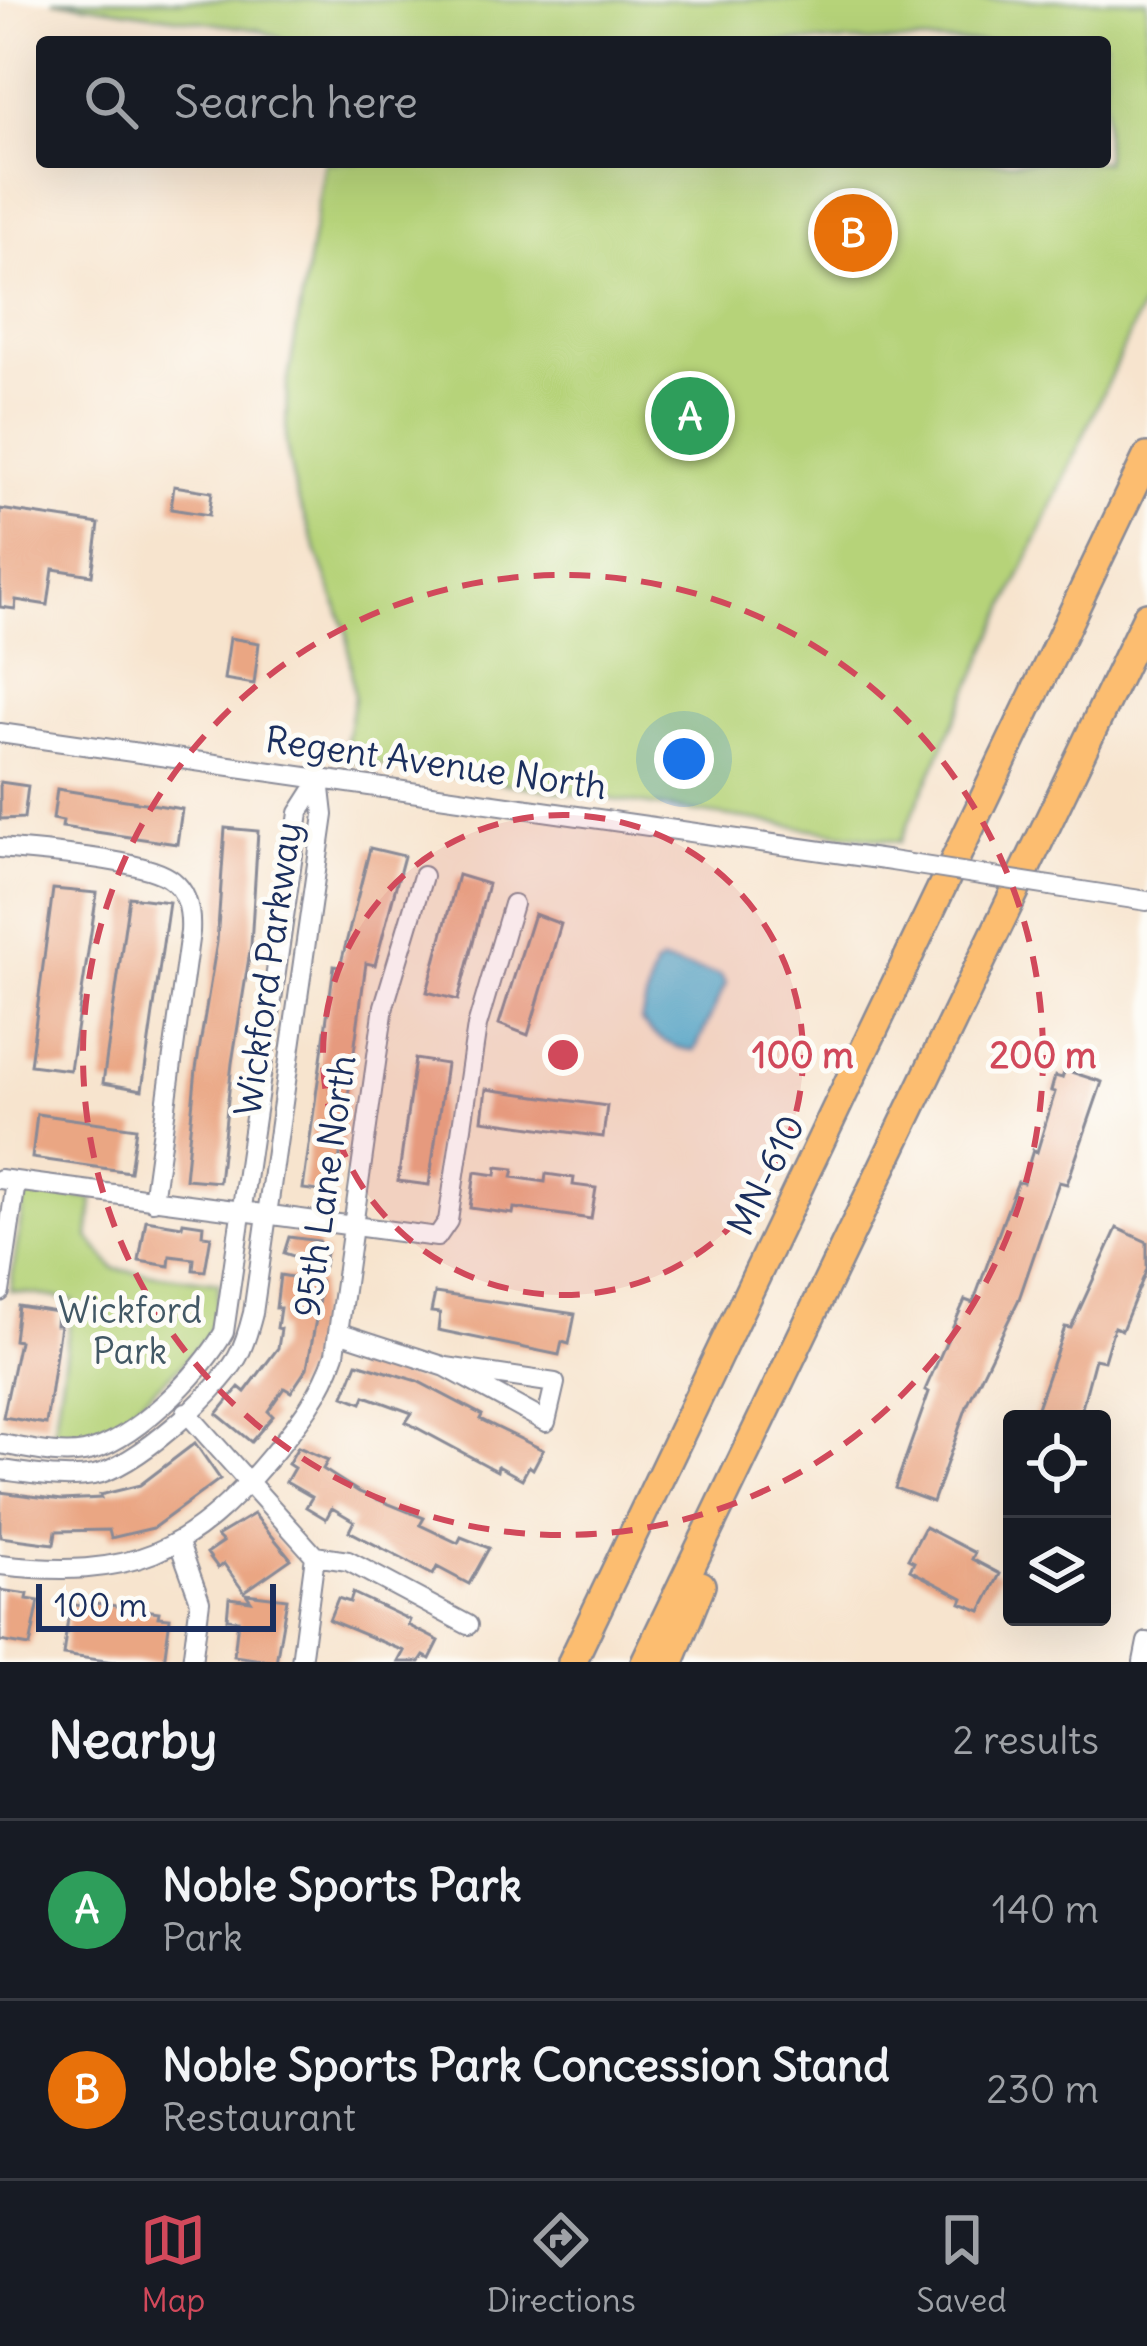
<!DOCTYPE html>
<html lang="en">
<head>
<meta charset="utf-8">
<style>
	:root { --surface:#171b24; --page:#20242c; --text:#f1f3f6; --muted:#9ea1a6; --line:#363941; --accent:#d1495b }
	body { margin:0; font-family:Delius,sans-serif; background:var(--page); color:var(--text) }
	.controls { position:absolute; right:36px; bottom:36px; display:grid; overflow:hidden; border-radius:12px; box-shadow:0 12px 48px #0002 }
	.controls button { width:108px; height:108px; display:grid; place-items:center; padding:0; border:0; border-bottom:3px solid var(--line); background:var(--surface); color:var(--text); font:60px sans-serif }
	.scale { position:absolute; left:36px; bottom:30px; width:240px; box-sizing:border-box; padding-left:12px; border:6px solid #1b2f5e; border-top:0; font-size:33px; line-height:42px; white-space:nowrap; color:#1b2f5e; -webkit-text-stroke:9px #fdfcf7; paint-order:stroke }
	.you { position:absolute; left:684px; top:759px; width:42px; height:42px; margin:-30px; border:9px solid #fff; border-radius:50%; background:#1a73e8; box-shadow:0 0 0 18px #1a73e833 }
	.badge { display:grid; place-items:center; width:78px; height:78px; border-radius:50%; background:var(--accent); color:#fff; font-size:39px; font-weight:700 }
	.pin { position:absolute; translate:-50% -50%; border:6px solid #fff; box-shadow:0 3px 12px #0006 }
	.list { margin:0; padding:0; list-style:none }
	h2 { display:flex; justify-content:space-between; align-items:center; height:156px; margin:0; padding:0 48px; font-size:51px }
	h2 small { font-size:39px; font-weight:400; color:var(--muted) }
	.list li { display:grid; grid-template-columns:78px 1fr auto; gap:36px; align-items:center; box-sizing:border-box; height:180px; padding:0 48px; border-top:3px solid var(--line) }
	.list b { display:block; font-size:45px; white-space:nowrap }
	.list p { margin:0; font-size:39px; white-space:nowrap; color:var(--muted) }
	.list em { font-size:39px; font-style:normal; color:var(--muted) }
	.icon { flex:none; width:66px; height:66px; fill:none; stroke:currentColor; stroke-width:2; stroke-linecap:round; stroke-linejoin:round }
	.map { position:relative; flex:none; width:1147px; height:1662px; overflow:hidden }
	.search { position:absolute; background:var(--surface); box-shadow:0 12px 48px #0002; left:36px; right:36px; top:36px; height:132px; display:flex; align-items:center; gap:30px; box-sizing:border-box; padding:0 42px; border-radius:12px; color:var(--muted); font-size:45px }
	.sheet { height:516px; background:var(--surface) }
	nav { display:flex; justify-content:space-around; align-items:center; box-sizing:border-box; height:168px; border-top:3px solid var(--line); background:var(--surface); font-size:33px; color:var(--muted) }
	nav a { display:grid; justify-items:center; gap:6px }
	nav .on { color:var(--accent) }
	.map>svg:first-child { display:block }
</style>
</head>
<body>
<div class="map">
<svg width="1147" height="1662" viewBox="0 0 1147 1662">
	<rect width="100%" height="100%" fill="#fdfcf7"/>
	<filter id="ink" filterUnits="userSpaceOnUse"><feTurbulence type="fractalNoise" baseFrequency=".00833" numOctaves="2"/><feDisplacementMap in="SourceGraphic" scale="24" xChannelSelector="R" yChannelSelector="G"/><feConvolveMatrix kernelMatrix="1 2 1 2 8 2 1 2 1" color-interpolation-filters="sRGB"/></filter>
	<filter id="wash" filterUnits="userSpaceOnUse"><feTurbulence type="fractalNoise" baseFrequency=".004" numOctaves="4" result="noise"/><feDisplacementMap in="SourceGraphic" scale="48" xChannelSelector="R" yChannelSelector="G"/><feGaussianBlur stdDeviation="2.7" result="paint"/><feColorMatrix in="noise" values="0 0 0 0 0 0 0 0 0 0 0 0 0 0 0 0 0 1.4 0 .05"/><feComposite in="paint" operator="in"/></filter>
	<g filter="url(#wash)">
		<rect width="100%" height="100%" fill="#f7e4ce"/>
		<path fill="#b6d379" stroke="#68816c" stroke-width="3" d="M53,0h1094v295l-247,547 -549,-81 -6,-12 9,-52 -7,-64 -51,-138 -10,-51 1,-57 38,-225h780v-120h-816l-29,-12z
			M33,1191l60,8 -4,39 25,31 105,14 -4,34 -9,20 -26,30 -74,63 -24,8h-29l20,-138 -63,-9 14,-93z"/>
		<path fill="#5dbedc" stroke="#3c769d" stroke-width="3" d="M661,962l59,13 6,8 -31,67c-21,0 -42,-14 -54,-29l13,-54z"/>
		<g id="blocks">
			<path fill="#eaa683" d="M856,215l13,11 -3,18 -16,6 -14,-11 3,-18z
				M174,486l38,6 -3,23 -38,-6z
				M0,509l99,15 -7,51 -39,-6 -5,36 -32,-5 -1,9 -15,-2z
				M230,638l29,5 -5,41 -30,-5z
				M0,782l28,4 -4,32 -24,1z
				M57,789l125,20 -5,35 -115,-17 1,-6 -10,-2z
				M225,828l33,3 -7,114 -19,118 -13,119 -34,-3 11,-110 21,-127z
				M370,848l34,8 -29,109 -9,-2 -31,230 -32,-4 31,-223 6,1z
				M458,875l30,9 -30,116 -31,-8z
				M53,889l44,4 -27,177 -40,-5z
				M129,897l40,5 -27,188 -39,-7z
				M534,914l27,10 -33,111 -29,-11z
				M415,1059l31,5 -17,121 -31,-4z
				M1065,1070l37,12 -35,102 -8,-2 -40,117 -52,107 -34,96 -38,-14 34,-96 -4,-2 40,-90 8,3 42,-114 3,-7 5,1 10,-33 4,2 18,-60 -4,-1 4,-15 7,2z
				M486,1089l121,17 -4,31 -121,-17z
				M37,1114l99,14 -6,44 -98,-14z
				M497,1167l17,2 -2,8 33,5 1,-8 28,4 -1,7 23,3 -5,31 -77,-11 -1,6 -43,-6 5,-36 21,3z
				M146,1220l36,6 1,-4 20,3 -1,10 9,1 -6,35 -12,-1 1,-11 -24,-3 -1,10 -30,-5z
				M1117,1228l30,14v27l-25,61 -8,-3 -10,34 -9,-2 -16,60h-46l32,-92 6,1z
				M289,1237l30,4 -2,10 9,1 -2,14 -40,-13z
				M280,1275l41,7 -4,32 -10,54 -16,24 -7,-4 -16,23 5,5 -22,26 -34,-28 22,-27 6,5 33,-44 3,-19 -4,-1 3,-20h-4z
				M435,1293l140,21 -6,30 -7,-2 -3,13 -121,-25 2,-17 -9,-1z
				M18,1306l39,6 -1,13h4l-14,99 -43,-7 16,-76 -5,-1z
				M357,1363l60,18 65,34 -2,4 63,31 -10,19 -4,-3 -7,13 -24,-13 -1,5 -91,-49 6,-9 -47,-17 -3,7 -18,-7z
				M195,1443l25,36 -67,49 -42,10 -2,-8 -53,1 -2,13 -54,-7v-45l62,8 39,-2 -1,-3 40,-10z
				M298,1447l30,13 -5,9 36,23 65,26 -4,7 38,18 3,-6 28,11 -20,36 -32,-17 -4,8 -84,-44 5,-10 -22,-13 -6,11 -20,-12 6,-10 -26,-15 8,-14 -6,-4z
				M254,1514l37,45 -47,33 -20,-28 -6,4 -11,-15 16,-11 -6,-6z
				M925,1527l50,26 -3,6 28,15 -19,37 -20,-8 2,-5 -53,-28 4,-8 -6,-3z
				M0,1590l28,4 -1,5 12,2 -9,45 -30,-5z
				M353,1593l57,27 -2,5 31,16 -9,18 -6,-3 -4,6h-22l6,-11 -75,-31 9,-22 12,4z
				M246,1594l41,5 -11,63 -42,-6 4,-36 -11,-1 2,-21 22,3z
				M81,1601l78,11 -1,5 12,1 -6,44h-50l-51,-7 7,-51 11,2z"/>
		</g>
	</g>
	<g filter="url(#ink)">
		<use href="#blocks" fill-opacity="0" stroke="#898a96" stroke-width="3"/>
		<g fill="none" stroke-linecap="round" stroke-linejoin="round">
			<defs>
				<path id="minor" d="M0,733l885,127
					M0,848c37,4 149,11 173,33 15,12 18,33 17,51l-37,269
					M1082,891l65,10
					M0,1179l437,58 11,-16 29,-195 36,-122
					M0,1292l16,-110
					M338,1332l108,35 109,16 -9,39 -100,-55
					M186,1412l129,144 33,5 120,64
					M0,1444c27,4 57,13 84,8 47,-8 118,-79 140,-120l75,-519 21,-33
					M0,1470c30,3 63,11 94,5 41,-8 122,-81 143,-117 8,-14 12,-29 16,-45l71,-498 -4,-35
					M179,1543l21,58 -8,61
					M0,1565c130,15 189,-10 272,-110 27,-33 50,-61 63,-101l49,-348 39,-130
					M301,1662l14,-106
					M1143,1662l4,-20"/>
				<path id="highway" d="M572,1662l575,-1205
					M645,1662l502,-1046
					M670,1662l31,-77"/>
			</defs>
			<use href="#minor" stroke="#898a96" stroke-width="22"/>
			<use href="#highway" stroke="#898a96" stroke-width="32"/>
			<use href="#minor" stroke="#fff" stroke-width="18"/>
			<use href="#highway" stroke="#fcbd6f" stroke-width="27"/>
			<defs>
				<path id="minor-bridge" d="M885,860l197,31"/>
			</defs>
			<use href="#minor-bridge" stroke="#898a96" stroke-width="22" stroke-linecap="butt"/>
			<use href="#minor-bridge" stroke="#fff" stroke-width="18"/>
		</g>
	</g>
	<circle cx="563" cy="1055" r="240" fill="#d1495b" fill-opacity=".12"/>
	<g fill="none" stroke="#d1495b" stroke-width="6" stroke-dasharray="21 15">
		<circle cx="563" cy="1055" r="240"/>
		<circle cx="563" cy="1055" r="480"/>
	</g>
	<g text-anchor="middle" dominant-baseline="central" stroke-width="10" stroke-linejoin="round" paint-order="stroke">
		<g font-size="36" fill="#1b2f5e" stroke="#fdfcf7">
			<text transform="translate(436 763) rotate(8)">Regent Avenue North</text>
			<text transform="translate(268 969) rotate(-82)">Wickford Parkway</text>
			<text transform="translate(766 1175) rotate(-64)">MN-610</text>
			<text transform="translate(325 1186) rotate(-82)">95th Lane North</text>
		</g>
		<g font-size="36" fill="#425865" stroke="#fdfcf7">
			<text x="130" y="1310">Wickford<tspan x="130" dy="41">Park</tspan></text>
		</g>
	</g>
	<circle cx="563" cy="1055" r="18" fill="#d1495b" stroke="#fdfcf7" stroke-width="6"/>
	<g font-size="36" text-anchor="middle" font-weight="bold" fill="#d1495b" stroke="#fdfcf7" stroke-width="10" stroke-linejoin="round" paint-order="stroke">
		<text x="803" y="1068">100 m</text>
		<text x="1043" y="1068">200 m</text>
	</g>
</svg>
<div class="controls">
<button><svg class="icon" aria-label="locate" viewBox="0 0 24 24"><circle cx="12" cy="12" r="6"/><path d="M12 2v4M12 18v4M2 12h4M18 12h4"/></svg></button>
<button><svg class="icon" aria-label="layers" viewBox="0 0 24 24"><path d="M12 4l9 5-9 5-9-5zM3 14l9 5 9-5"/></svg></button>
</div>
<div class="scale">100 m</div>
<div class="you"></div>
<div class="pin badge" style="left:690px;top:416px;background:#2e9e5b">A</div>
<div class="pin badge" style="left:853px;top:233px;background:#e8710a">B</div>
<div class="search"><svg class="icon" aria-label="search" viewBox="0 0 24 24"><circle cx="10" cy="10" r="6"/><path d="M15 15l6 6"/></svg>Search here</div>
</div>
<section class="sheet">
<h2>Nearby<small>2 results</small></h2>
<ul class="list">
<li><span class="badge" style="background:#2e9e5b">A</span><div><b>Noble Sports Park</b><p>Park</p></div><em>140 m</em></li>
<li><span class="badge" style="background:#e8710a">B</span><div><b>Noble Sports Park Concession Stand</b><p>Restaurant</p></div><em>230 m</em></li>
</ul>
</section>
<nav>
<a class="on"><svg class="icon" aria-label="map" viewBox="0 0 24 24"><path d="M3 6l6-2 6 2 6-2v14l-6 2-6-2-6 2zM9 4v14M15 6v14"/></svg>Map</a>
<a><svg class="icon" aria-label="directions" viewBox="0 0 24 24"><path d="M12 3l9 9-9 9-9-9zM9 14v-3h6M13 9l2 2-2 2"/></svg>Directions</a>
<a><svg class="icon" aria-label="saved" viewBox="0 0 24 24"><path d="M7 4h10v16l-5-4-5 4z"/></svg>Saved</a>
</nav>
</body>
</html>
